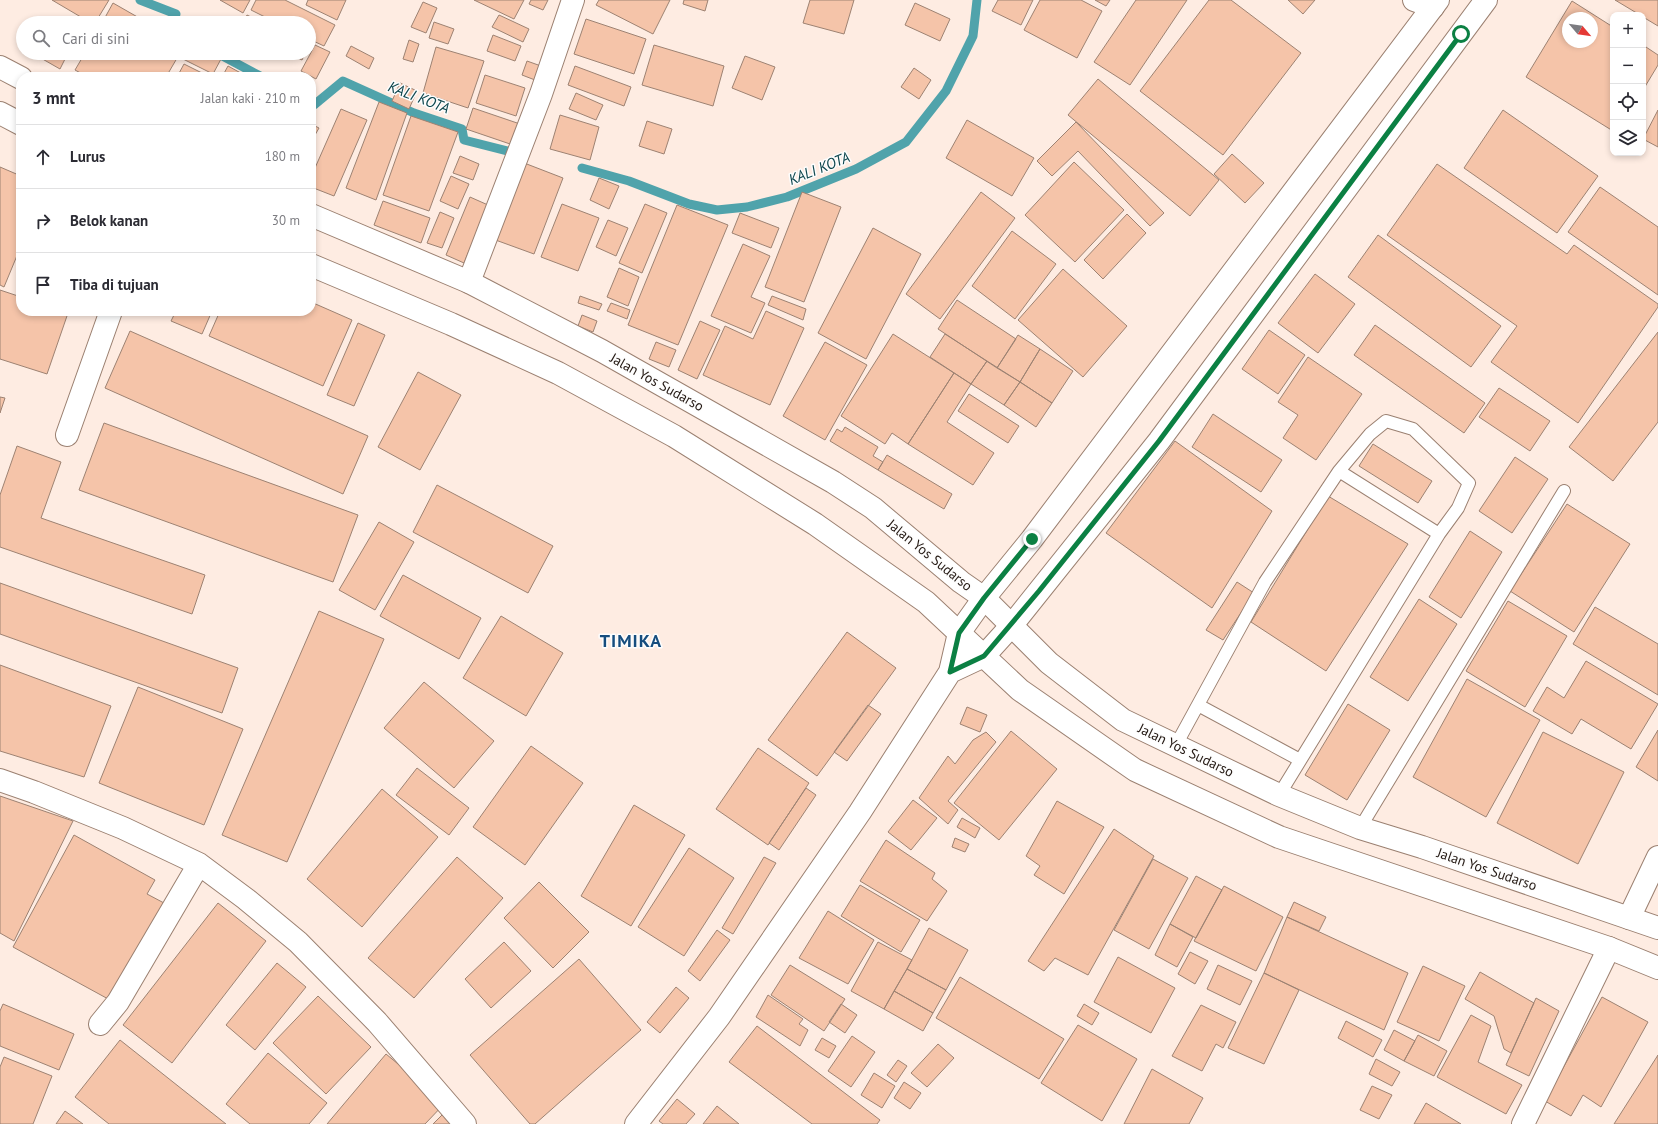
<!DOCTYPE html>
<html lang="id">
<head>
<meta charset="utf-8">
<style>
	:root { --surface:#fff; --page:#f2f2f3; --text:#2b2b33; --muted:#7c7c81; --line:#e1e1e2 }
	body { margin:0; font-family:"PT Sans",sans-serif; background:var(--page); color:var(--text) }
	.controls { position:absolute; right:12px; top:12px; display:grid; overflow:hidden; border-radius:8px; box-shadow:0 2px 6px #0003 }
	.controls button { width:36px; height:36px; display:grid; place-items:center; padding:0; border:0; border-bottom:1px solid var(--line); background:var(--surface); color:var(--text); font:20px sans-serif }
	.compass { position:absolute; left:1562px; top:12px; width:36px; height:36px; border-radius:50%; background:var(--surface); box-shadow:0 2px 6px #0003; rotate:119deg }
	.stop { position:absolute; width:12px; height:12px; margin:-9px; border:3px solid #0b8043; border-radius:50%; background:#fff }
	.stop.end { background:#0b8043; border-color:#fff; box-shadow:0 1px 4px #0008 }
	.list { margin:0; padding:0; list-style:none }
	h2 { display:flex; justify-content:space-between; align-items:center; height:52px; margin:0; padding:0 16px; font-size:17px }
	h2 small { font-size:13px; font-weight:400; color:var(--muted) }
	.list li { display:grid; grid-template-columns:26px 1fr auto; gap:12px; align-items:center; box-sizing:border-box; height:64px; padding:0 16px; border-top:1px solid var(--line) }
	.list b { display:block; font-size:15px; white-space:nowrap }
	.list em { font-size:13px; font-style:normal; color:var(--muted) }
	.icon { flex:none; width:22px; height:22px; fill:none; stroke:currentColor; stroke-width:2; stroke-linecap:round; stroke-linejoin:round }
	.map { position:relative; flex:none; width:1658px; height:1124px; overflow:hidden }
	.search { position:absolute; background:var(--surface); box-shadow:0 2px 6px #0003; left:16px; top:16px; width:300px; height:44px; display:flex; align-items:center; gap:10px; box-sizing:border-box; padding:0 14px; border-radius:22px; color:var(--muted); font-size:15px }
	.panel { position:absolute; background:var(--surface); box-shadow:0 2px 6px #0003; left:16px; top:72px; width:300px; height:244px; border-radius:16px }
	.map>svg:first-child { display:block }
</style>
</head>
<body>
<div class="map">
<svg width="1658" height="1124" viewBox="0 0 1658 1124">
	<rect width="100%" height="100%" fill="#feece2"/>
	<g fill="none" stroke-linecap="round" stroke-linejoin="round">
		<path stroke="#50a3ab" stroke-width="9" d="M140,0l36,14 -5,9
			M217,53l45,24
			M311,103l3,2 29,-24 71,32 48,16 2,11 51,13
			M582,168l47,13 60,23 28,6 30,-3 40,-10 69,-28 50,-27 40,-51 27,-55 4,-36"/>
	</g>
	<path fill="#f5c4a9" stroke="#9d8272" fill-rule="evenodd" d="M52,0h57l-14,23h-4z
		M220,0h30l-7,13z
		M256,0h29l50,25 -11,21 -15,-7v-16h-32l-26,-13z
		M308,0h38l-9,20 -31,-15z
		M474,0h50l-10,19z
		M531,0h17l-5,10 -14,-6z
		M599,0h71l-17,34 -57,-29z
		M684,0h24l-3,11 -22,-7z
		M810,0h44l-10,34 -41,-11z
		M998,0h35l-12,25 -29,-14z
		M1040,0h41l21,11 -25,47 -53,-28z
		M1095,0h15l-4,6z
		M1136,0h51l-57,85 -36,-23z
		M1209,0h22l70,53 -78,102 -83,-64z
		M1288,0h27l-12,14z
		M1615,0h43v26l-15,-9v-2h-3z
		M1572,1l41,26v104l-87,-54zM1568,18h24v24h-24z
		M423,2l14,6 -11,25 -15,-6z
		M113,3l35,20h-46z
		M915,3l35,16 -10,22 -35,-16z
		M247,15l16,8h-20z
		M499,15l30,14 -6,13 -31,-15z
		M586,19l60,20 -12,35 -60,-20z
		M434,22l20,7 -6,15 -19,-6z
		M493,35l28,11 -6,15 -28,-10z
		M409,40l10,4 -6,18 -10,-3z
		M315,45l15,7 -14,27 -15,-8z
		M654,45l70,21 -11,40 -71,-21z
		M1643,45l15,10v10l-15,25z
		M351,46l23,12 -5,11 -23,-13z
		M436,47l48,14 -16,47 -45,-15z
		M32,53h36l-8,16z
		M85,53h95l-14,24h-78l-13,-7z
		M184,53h26l11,6 -8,15 -32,-16z
		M288,53h17l-3,7z
		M745,56l30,11 -13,33 -30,-12z
		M527,61l14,5 -6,14 -13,-5z
		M184,64l26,13h-33z
		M228,66l20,11h-26z
		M575,66l56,21 -7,19 -56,-21z
		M914,68l17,12 -12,19 -18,-12z
		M485,75l40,13 -9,28 -40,-13z
		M1098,79l121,101 -29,36 -122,-101z
		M400,83l17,8 -8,18 -17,-8z
		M576,93l27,12 -7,15 -27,-11z
		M379,102l28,11 -31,87 -30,-12z
		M473,108l50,17 -7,21 -50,-17z
		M341,109l26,11 -33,76 -23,-9v-10z
		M1503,110l95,66 -41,57 -93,-65z
		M1658,110v37l-15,-8z
		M560,115l39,12 -9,33 -40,-11z
		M411,116l47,16 -29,79 -46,-16z
		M967,120l67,38 -22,38 -66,-38z
		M647,121l25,8 -8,25 -25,-8z
		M1076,122l88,91 -14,13 -72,-75 -26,25 -15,-15z
		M311,124l8,4 -8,14z
		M1232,154l32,29 -19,20 -31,-29z
		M460,156l19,8 -6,16 -20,-7z
		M519,161l44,17 -29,76 -44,-16z
		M1074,162l50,48 -49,52 -50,-47z
		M1437,164l130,90 7,-9 84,59v3l-80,116 -87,-61 26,-36 -130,-91z
		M0,167l21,9v70l-17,41 -4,-2z
		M451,176l18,8 -11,25 -18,-8z
		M599,178l20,8 -10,23 -19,-9z
		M1600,187l58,40v68l-90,-63z
		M802,192l39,15 -37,95 -39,-15z
		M981,192l34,26 -75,101 -34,-25z
		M470,197l18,8 -24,58 -18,-8z
		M383,201l47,17 -9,25 -47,-18z
		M562,204l37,14 -21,53 -37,-14z
		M645,204l22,9 -25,60 -23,-10z
		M677,205l51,20 -50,120 -50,-20z
		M440,212l14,6 -12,30 -15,-5z
		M740,213l39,15 -8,20 -39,-15z
		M1127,214l19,19 -43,46 -19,-19z
		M608,220l20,8 -12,28 -20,-9z
		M873,228l48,26 -55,105 -48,-26z
		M1012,231l44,33 -41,55 -43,-33z
		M1378,235l123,91 -30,41 -123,-90z
		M743,244l27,12 -19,41 14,6 -14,30 -40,-17z
		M619,268l20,9 -11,29 -21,-9z
		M1063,269l64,57 -44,51 -65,-57z
		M1315,274l40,30 -37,49 -40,-30z
		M0,290l21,7v14h42l5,2 -21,61 -47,-15z
		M580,296l22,8 -3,6 -21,-7z
		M772,296l34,13 -3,11 -35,-15z
		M957,300l59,39 -19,29 -59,-39z
		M311,302l41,18 -29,66 -114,-50 11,-25h91z
		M611,303l19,7 -3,9 -20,-8z
		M176,311h36l-10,23 -31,-13z
		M766,311l38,17 -34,77 -67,-30 22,-49 28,13z
		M582,315l15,6 -4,11 -15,-6z
		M700,321l20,9 -23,49 -19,-9z
		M358,323l27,12 -31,71 -27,-11z
		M1375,325l110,78 -21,30 -110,-78z
		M1269,330l36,25 -27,39 -36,-25z
		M130,331l238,105 -25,58 -238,-106z
		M1658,332v90l-45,59 -44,-34z
		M893,334l61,39 -46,71 -16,-11 -7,11 -44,-28z
		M945,334l42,27 -16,23 -41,-27z
		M1018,335l22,14 -20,33 -23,-14z
		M656,342l20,8 -7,17 -20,-8z
		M825,342l42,23 -42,75 -42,-24z
		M1040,349l33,22 -21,32 -32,-21z
		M1308,357l54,37 -46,66 -33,-22 15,-23 -20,-13z
		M987,361l33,21 -16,23 -33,-21z
		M418,372l43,23 -41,75 -42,-23z
		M954,373l17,11 -24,38 47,31 -21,32 -65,-41z
		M1020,382l32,21 -16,24 -32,-22z
		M1499,388l51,33 -20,30 -51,-34z
		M969,394l50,32 -11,17 -50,-32z
		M0,397l5,1 -5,15z
		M1213,414l69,46 -21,32 -69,-45z
		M104,423l254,92 -25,67 -254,-92z
		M845,427l33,20 -5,9 10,6 -5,8 -48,-29 7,-12 5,3z
		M1175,441l97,70 -60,97 -106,-75z
		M1373,444l59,37 -14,22 -59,-37z
		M17,446l44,16 -20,56 164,57 -13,39 -192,-67v-52z
		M887,455l65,39 -8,15 -66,-39z
		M1515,457l33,22 -36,54 -33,-22z
		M437,485l116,61 -25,47 -115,-61z
		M1328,496l80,48 -82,127 -75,-49z
		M1567,504l63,40 -56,88 -64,-41z
		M379,522l35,20 -39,68 -36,-20z
		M1470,531l32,21 -41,66 -32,-21z
		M403,575l78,43 -22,41 -79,-43z
		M1237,582l17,11 -31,47 -17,-10z
		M0,583l238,85 -16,45 -222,-79z
		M1419,599l38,25 -49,77 -38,-24z
		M1508,601l59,35 -42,71 -59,-36z
		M1595,607l63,37v51l-85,-51z
		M319,611l65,28 -97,223 -65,-27z
		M501,616l62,37 -37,63 -63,-38z
		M847,632l49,36 -79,108 -49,-36z
		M1586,661l72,43 -27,45 -50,-30 -9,15 -39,-23 14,-24 17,11z
		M0,665l111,41 -27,71 -84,-26z
		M1467,679l73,41 -54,97 -73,-40z
		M424,682l70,59 -40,47 -70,-60z
		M138,687l105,42 -39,96 -105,-42z
		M1348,704l42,26 -43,70 -42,-25z
		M868,705l13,9 -34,47 -13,-9z
		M967,707l20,8 -7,17 -20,-8z
		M1658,730v51l-22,-14z
		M1011,731l46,38 -58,71 -45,-37z
		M986,732l10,10 -48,59 10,9 -10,14 -29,-26 29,-42 7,8 18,-24z
		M1543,732l81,40 -46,92 -81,-41z
		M531,746l52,37 -58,82 -52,-38z
		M758,748l51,35 -41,62 -52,-36z
		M417,768l52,40 -20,27 -53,-40z
		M806,788l10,7 -37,55 -10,-7z
		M382,789l56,48 -76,90 -55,-48z
		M0,796l73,25 -59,120 -14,-8z
		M913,800l24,18 -26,32 -23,-18z
		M1057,801l47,26 -40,67 -30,-19 6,-9 -14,-10z
		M634,805l51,30 -54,91 -50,-30z
		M962,818l18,10 -5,10 -18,-11z
		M1114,829l40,27 -66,119 -33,-17 -11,13 -16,-10z
		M74,835l81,45 -8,14 17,9 -54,97 -97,-53z
		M955,838l14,6 -4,8 -13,-5z
		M886,840l49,33 -3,6 15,12 -20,30 -67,-40z
		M689,848l45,30 -50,78 -46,-29z
		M457,857l46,41 -89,100 -46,-40z
		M764,857l12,6 -43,71 -11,-6z
		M1153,859l35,19 -39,71 -35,-19z
		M1196,876l26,14 -26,48 -26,-14z
		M539,882l50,50 -36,36 -49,-50z
		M860,885l60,35 -19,32 -60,-36z
		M1224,886l59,31 -27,54 -62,-30z
		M1294,902l32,15 -7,14 -32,-14z
		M218,903l48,38 -94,122 -49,-38z
		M828,911l46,29 -26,44 -49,-26z
		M1287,917l121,56 -24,57 -120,-57z
		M1170,924l23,13 -16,30 -22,-12z
		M929,928l39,22 -22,40 -39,-21z
		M717,930l13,10 -30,41 -12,-10z
		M504,942l27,29 -40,37 -26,-29z
		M878,942l34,18 -28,49 -33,-18z
		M1190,952l18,9 -13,23 -17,-10z
		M1118,957l57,31 -24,45 -57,-31z
		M579,959l62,71 -106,94h-5l-60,-69z
		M277,963l29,24 -51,63 -29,-25z
		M790,965l55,34 -21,32 -53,-36z
		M1218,965l34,16 -12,24 -33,-16z
		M1423,966l42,20 -26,55 -42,-19z
		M907,969l39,21 -13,23 -39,-22z
		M1480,972l54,31 -23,50 -7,-4 -10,-33 -29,-17z
		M1264,973l35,17 -35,74 -36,-16z
		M960,977l104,62 -25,40 -103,-61z
		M676,987l13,11 -29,35 -13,-11z
		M894,991l39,22 -10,18 -39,-22z
		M768,995l35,24 -4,5 9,6 -8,16 -44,-29z
		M318,996l53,51 -45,47 -53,-51z
		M1602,997l46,25 -47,85 -18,-12 -12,21 -26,-15z
		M1536,998l23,13 -30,65 -23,-11z
		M3,1004l71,30 -15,36 -59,-24v-35z
		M841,1004l16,11 -12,18 -16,-11z
		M1084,1004l15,9 -7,12 -15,-9z
		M1201,1005l35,17 -13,26 -7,-4 -14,27 -30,-15z
		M1471,1015l20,11 -13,36 44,23 -16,29 -69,-37z
		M1346,1021l36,19 -9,17 -35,-19z
		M1078,1025l59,34 -35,62 -61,-38z
		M757,1026l123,94 -3,4h-65l-83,-62z
		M1394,1030l21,11 -11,20 -20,-11z
		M1418,1035l29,16 -13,25 -30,-15z
		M852,1036l23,16 -24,35 -23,-16z
		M822,1038l14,8 -7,12 -14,-8z
		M120,1040l106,84h-117l-34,-27z
		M938,1044l16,14 -27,29 -16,-14z
		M268,1053l59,50 -18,21h-59l-24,-20z
		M386,1054l59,49 -20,21h-98z
		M1658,1055v69h-44z
		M4,1057l48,19 -19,48h-33v-57z
		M1376,1059l24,13 -8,14 -23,-12z
		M898,1060l9,6 -11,16 -9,-7z
		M1152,1069l51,29 -14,26h-65z
		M874,1073l21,13 -13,22 -21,-13z
		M904,1082l17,11 -11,16 -16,-11z
		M1372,1086l20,9 -13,24 -19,-9z
		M677,1099l18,15 -9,10h-23l-4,-3z
		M1426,1103l35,21h-47z
		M717,1106l22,18h-36z
		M65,1111l18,13h-27z
		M442,1115l9,9h-18z"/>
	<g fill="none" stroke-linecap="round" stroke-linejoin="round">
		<defs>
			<path id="service" d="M1339,471l100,63
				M1198,705l102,55
				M1176,745l89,-163 74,-111 31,-37 16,-13 27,8 56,54 -11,25 -19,26 -160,261
				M1360,828l204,-337"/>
			<path id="minor" d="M1414,0l19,7
				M469,282l72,-188 32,-94
				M67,435l44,-124
				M0,780l34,12 89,36 76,36 47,35 52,43 79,80 88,102
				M1629,918l29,-61
				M100,1024l18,-22 81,-138
				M1523,1124l86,-176"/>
			<path id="tertiary" d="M950,672l34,-16 28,-31 147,-184 327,-441
				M636,1124l83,-107 141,-205 90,-140 9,-39 25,-35 48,-59 406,-539"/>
			<path id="trunk" d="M0,67l21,11
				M0,113l21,11
				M311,215l158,67 133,69 231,131 40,26 88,74 23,16 65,65 74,57 156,75 81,33 62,19 236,81
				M311,265l140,59 107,49 116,63 141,88 111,78 94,88 115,80 144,67 330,111 49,20"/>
		</defs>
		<use href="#service" stroke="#9b8071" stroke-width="14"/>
		<use href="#minor" stroke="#9b8071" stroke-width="24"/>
		<use href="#tertiary" stroke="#9b8071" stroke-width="24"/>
		<use href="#trunk" stroke="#9b8071" stroke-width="24"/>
		<use href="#service" stroke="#fff" stroke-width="12"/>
		<use href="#minor" stroke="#fff" stroke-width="22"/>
		<use href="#tertiary" stroke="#fff" stroke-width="22"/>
		<use href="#trunk" stroke="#fff" stroke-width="22"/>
	</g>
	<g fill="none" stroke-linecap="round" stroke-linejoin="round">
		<path stroke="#0b8043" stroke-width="5" d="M1032,539l-48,59 -25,35 -9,39 34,-16 55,-65 120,-150 302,-407"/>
	</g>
	<g text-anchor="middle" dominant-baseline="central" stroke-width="3" stroke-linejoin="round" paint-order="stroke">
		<g font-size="14" fill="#231812" stroke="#fdfdfd">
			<text transform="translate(657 382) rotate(29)">Jalan Yos Sudarso</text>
			<text transform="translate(930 555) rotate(39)">Jalan Yos Sudarso</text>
			<text transform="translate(1186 750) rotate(26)">Jalan Yos Sudarso</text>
			<text transform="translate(1487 869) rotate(19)">Jalan Yos Sudarso</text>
		</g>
		<g font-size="15" font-style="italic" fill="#0f474e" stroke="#fdfdfd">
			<text transform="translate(419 97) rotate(21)">KALI KOTA</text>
			<text transform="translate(819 168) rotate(-22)">KALI KOTA</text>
		</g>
		<g font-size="18" font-weight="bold" letter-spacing="1" fill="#164d7e" stroke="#fdfdfd">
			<text x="631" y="640">TIMIKA</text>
		</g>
	</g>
</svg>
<div class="controls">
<button>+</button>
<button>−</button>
<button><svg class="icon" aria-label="locate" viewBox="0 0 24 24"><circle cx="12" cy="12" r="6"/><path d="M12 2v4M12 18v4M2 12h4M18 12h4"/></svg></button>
<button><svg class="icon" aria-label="layers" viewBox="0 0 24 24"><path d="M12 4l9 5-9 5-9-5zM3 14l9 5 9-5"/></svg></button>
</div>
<svg class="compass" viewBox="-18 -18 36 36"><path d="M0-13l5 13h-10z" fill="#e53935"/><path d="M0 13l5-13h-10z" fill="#7c7c81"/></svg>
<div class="stop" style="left:1461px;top:34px"></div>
<div class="stop end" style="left:1032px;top:539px"></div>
<div class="search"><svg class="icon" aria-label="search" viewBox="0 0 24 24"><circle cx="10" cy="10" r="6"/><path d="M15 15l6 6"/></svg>Cari di sini</div>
<section class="panel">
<h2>3 mnt<small>Jalan kaki · 210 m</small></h2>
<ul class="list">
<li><svg class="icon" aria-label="ahead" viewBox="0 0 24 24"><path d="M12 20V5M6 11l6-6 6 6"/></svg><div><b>Lurus</b></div><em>180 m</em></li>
<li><svg class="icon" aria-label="right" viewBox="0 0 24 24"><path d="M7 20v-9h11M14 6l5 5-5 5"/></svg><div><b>Belok kanan</b></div><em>30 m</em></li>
<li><svg class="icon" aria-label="arrive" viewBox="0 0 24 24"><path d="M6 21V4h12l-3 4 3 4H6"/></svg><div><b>Tiba di tujuan</b></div></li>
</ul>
</section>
</div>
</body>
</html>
